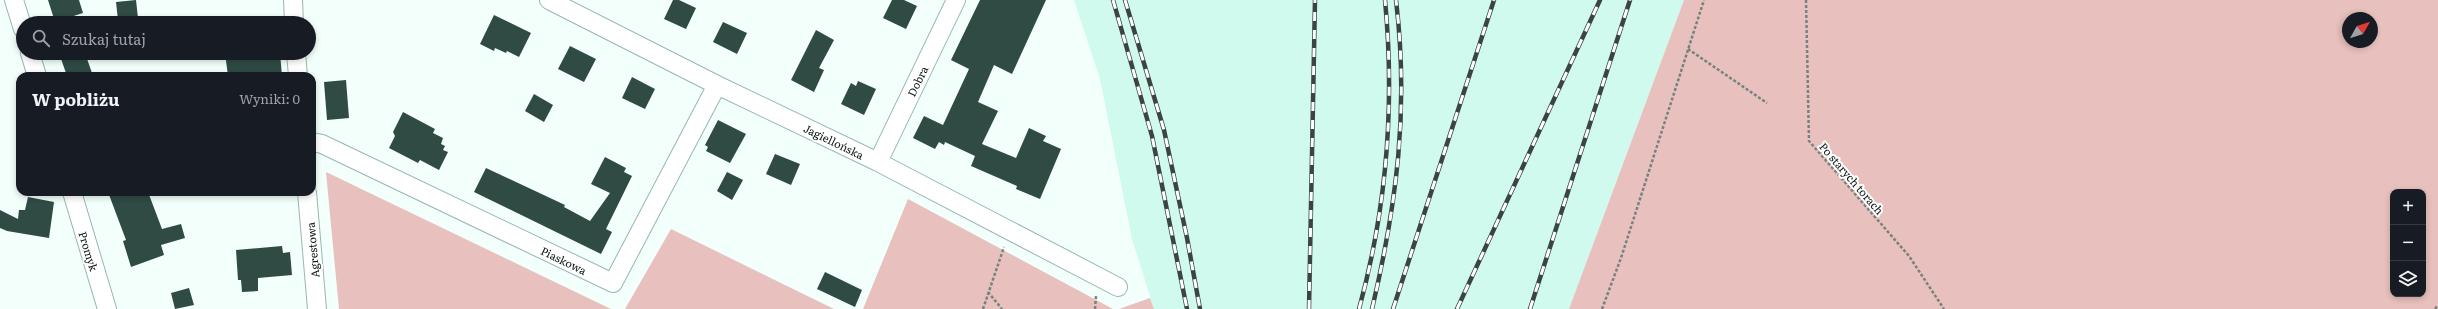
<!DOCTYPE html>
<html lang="pl">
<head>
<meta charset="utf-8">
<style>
	:root { --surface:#171b24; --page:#20242c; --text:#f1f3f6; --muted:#9ea1a6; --line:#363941 }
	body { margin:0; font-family:Literata,serif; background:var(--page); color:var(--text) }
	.controls { position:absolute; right:12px; bottom:12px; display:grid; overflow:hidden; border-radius:8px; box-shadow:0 2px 6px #0003 }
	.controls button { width:36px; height:36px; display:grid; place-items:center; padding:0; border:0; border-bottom:1px solid var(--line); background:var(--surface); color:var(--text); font:20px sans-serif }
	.compass { position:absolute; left:2342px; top:12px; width:36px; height:36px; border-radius:50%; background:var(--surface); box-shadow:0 2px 6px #0003; rotate:51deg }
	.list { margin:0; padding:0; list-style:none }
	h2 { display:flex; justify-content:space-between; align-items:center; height:52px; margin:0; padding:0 16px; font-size:17px }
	h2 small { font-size:13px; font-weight:400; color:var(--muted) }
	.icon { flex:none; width:22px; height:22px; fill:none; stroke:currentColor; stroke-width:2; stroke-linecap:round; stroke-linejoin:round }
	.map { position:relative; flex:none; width:2438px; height:309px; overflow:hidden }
	.search { position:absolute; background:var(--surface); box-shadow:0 2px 6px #0003; left:16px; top:16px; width:300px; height:44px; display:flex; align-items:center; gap:10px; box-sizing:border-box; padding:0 14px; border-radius:22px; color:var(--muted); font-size:15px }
	.panel { position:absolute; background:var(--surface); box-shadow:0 2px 6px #0003; left:16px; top:72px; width:300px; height:124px; border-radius:12px }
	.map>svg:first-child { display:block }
</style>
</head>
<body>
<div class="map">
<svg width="2438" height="309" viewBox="0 0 2438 309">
	<rect width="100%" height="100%" fill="#f2fffb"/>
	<path fill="#d0faed" d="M1074,0h610l-115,309h-415l-22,-70 -32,-160z"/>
	<path fill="#e8c0bd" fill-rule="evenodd" d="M1684,0h754v309h-869zM2348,18h24v24h-24zM2393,192h30v102h-30z
		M326,172l285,137h-272z
		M908,199l205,110h-250z
		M671,229l163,80h-209z
		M1150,298l4,11h-35z"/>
	<path fill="#2f4b44" d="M48,0h31l4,13 -28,9z
		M136,0l2,18 -20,2 -2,-18z
		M673,0h6l17,8 -10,21 -22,-10z
		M892,0h12l13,6 -11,23 -23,-11z
		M980,0h66l-34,74 -18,-9 -16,37 20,9 -16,33 34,14 13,-30 17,8 -3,5 18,8 -21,50 -24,-10 1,-3 -46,-20 4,-10 -30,-14 -1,3 -5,-3 -4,7 -22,-11 11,-22 19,9 26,-56 -18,-9z
		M494,15l37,18 -12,24 -12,-6 -1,2 -11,-5 -1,3 -14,-7z
		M723,22l24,11 -10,21 -24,-12z
		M816,30l18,10 -15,28 5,2 -10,22 -23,-12z
		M570,46l26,13 -12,23 -26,-13z
		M59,53h26l7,20 -10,3h-15z
		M225,53h55l2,23h-54z
		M632,77l23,12 -10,20 -23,-11z
		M346,80l3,38 -22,2 -3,-38z
		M858,81l18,8 -12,26 -23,-11 10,-21 5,3z
		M534,94l19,11 -9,17 -19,-11z
		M403,112l32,17 -2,4 10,5 -2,6 4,2 -2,4 5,2 -9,18 -19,-10 -2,3 -29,-15 6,-12 -2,-4z
		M718,120l28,14 -16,29 -24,-12 2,-4 -3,-2z
		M775,154l25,10 -9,21 -25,-11z
		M605,157l21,11 -2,4 8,4 -26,53 6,3 -11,22 -127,-62 12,-24 79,37 -1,2 26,14 20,-28 -19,-9z
		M727,172l16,8 -11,20 -15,-9z
		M108,192h40l14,37 19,-5 4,14 -24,7 3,10 -33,12 -8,-26 3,-1z
		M28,197l26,5 -5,36 -42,-7 -7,-3v-18l18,9 1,-9h6z
		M282,246l1,7 7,-1 2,23 -34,3v13l-16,1 -1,-12h-3l-2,-30z
		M825,272l37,18 -7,17 -38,-18z
		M189,288l5,17 -19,4 -4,-16z"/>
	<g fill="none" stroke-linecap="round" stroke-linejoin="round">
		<defs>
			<path id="street" d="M14,0l9,29
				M293,0l1,23
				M549,0l168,85 161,77 240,125
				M30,53l7,23
				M296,53l2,23
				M312,142l10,2 291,139 104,-198
				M878,162l78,-162
				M72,192l35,117
				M307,192l10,117"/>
		</defs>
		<use href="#street" stroke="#98b7ae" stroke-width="20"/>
		<path stroke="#76827e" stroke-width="2.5" stroke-dasharray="3 2" stroke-linecap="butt" d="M1806,0l3,141 100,115 35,53
			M1688,49l79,54
			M988,292l14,17
			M983,309l21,-62
			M1095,309l1,-13
			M1602,309l19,-51 83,-258
			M2435,309l3,-4"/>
		<use href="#street" stroke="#fff" stroke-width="18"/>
		<defs>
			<path id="rail" d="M1113,0l39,136 35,173
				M1125,0l39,130 23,108 13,71
				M1309,309l6,-309
				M1359,309c28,-102 36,-204 26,-309
				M1372,309c25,-106 37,-200 24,-309
				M1393,309l101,-309
				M1457,309l143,-309
				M1530,309l100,-309"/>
		</defs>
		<use href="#rail" stroke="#3a4542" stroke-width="4.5"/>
		<use href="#rail" stroke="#fff" stroke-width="3" stroke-dasharray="9" stroke-linecap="butt"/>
	</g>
	<g text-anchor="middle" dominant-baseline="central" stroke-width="4" stroke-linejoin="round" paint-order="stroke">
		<g font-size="11" fill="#0e1916" stroke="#fff">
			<text transform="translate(917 81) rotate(-64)">Dobra</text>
			<text transform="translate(834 141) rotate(26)">Jagiellońska</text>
			<text transform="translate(1852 178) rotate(49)">Po starych torach</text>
			<text transform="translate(312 250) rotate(-95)">Agrestowa</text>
			<text transform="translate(89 251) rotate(73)">Promyk</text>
			<text transform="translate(564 260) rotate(26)">Piaskowa</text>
		</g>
	</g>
</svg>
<div class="controls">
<button>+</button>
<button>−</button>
<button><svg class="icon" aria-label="layers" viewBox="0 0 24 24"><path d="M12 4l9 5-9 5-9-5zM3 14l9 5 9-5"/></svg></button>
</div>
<svg class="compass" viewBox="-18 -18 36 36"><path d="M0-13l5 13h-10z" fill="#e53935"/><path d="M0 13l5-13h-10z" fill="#9ea1a6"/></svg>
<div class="search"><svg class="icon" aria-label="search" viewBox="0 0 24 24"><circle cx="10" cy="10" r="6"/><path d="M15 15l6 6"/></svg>Szukaj tutaj</div>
<section class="panel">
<h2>W pobliżu<small>Wyniki: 0</small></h2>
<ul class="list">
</ul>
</section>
</div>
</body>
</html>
